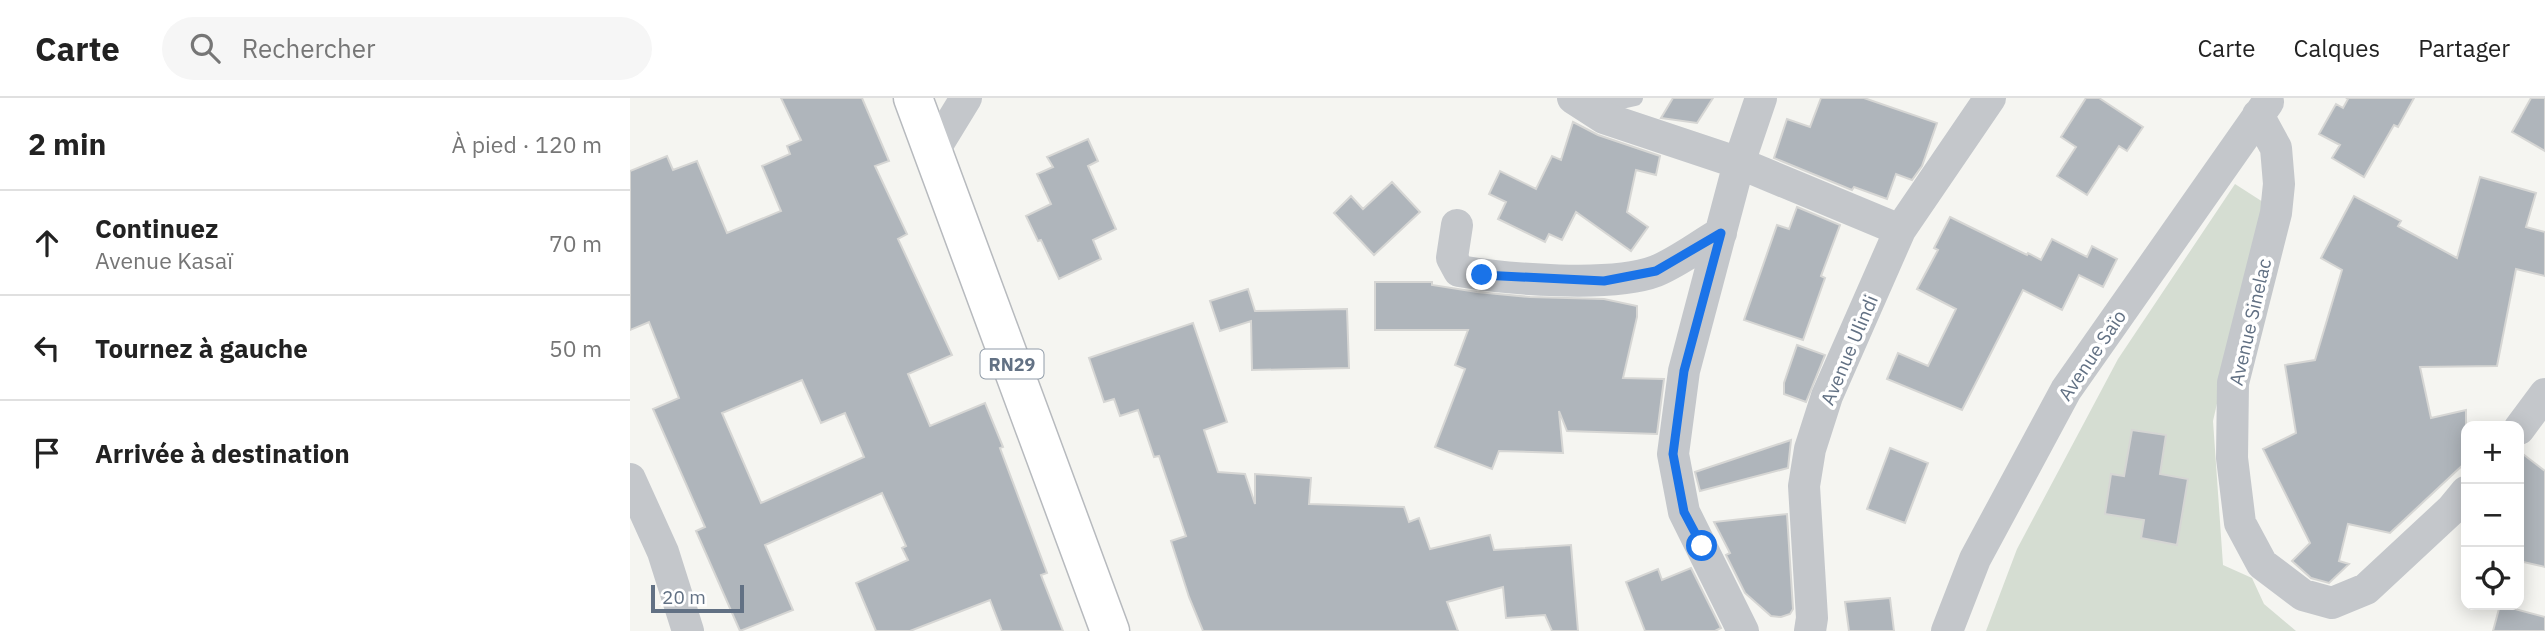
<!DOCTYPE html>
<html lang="fr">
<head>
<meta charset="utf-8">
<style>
	:root { --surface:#fff; --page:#f6f6f6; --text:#222; --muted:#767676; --line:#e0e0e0 }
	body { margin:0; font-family:"IBM Plex Sans",sans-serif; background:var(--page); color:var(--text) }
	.controls { position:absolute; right:21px; bottom:21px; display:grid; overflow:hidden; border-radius:14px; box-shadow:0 4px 18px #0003 }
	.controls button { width:63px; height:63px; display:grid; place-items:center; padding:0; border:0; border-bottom:2px solid var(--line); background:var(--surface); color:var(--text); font:35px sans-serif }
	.scale { position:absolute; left:21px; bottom:18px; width:93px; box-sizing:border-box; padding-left:7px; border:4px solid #627184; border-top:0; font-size:19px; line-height:24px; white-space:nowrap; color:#627184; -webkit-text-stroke:5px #fff; paint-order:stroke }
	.stop { position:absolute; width:21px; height:21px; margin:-16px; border:5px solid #1a73e8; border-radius:50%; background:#fff }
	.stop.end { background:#1a73e8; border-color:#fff; box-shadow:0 2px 7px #0008 }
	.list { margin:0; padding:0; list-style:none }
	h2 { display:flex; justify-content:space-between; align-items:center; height:91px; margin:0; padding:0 28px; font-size:30px }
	h2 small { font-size:23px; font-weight:400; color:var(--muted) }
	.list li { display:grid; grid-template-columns:46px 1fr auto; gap:21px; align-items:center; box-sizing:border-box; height:105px; padding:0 28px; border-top:2px solid var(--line) }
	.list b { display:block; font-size:26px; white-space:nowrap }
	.list p { margin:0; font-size:23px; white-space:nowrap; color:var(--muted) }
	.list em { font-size:23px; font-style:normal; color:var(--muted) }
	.icon { flex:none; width:38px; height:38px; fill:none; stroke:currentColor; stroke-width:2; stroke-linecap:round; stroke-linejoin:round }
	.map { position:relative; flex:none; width:1915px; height:533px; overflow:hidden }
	header { display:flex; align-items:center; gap:42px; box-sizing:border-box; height:98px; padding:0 35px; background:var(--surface); border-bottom:2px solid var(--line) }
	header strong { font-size:33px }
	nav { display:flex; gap:38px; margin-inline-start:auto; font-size:24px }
	.search { width:490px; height:63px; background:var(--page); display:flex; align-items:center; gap:18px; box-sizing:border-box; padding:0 24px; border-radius:38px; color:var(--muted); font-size:26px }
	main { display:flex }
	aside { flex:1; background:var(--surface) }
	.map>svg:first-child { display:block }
</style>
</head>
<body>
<header>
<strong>Carte</strong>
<div class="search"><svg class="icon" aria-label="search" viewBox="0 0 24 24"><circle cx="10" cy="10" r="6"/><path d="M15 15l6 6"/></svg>Rechercher</div>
<nav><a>Carte</a><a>Calques</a><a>Partager</a></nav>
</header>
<main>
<aside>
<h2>2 min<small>À pied · 120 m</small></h2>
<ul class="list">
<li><svg class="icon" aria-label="ahead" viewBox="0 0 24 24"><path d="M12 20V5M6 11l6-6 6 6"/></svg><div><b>Continuez</b><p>Avenue Kasaï</p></div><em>70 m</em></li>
<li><svg class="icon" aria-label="left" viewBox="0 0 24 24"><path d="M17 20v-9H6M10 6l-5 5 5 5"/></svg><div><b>Tournez à gauche</b></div><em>50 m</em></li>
<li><svg class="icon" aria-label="arrive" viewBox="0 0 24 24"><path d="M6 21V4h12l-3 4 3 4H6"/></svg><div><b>Arrivée à destination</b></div></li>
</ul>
</aside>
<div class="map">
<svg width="1915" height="533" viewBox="0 0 1915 533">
	<rect width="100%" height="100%" fill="#f5f5f1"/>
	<path fill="#d5ddd2" d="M1605,86l28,18 -50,219 10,144 29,13 12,26 32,27h-310l31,-82 101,-190z"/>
	<path fill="#afb5bb" stroke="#d6d6d4" stroke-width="2" fill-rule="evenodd" d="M151,0h81l27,63 -14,5 32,68 -9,5 54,116 -44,19 22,52 55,-23 18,44 -3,1 47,125 -6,2 22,56h-61l-12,-31 -80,31h-34l-20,-48 52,-23 -6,-12 4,-2 -24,-53 -117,52 28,65 -53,21 -44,-100 9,-4 -52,-118 26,-11 -30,-76 -19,8v-159l37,-15 6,14 24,-9 30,72 54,-22 -19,-45 28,-12 -3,-8 14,-6zM172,282l19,43 24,-10 19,44 -103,46 -39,-90z
		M1043,0h40l-16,25 -36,-5z
		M1191,0h43l73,25 -15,43 -10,14 -16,-6 -9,25 -33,-12 -2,3 -78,-32 13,-39 23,8z
		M1456,0h13l44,29 -16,24 -8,-5 -32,49 -30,-19 19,-29 -15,-10z
		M1716,0h68l-16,29 -4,-2 -30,52 -32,-19 8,-13 -21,-11 17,-30 7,4 5,-9z
		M1901,0h14v53l-33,-19z
		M943,24l25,13 62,21 -4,19 -20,-5 -9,42 21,15 -17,24 -55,-39 -14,28 -13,-6 -4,8 -47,-23 8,-17 -17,-8 11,-23 36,18 16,-33 9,4z
		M458,41l10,22 -10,5 28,63 -23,11 8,19 -42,20 -18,-39 -3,1 -12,-25 25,-12 -14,-30 16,-7 -6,-10z
		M1850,79l56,16 -10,34 19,5v44l-29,-7 -19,97 -77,1 11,51 35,-8v52l-76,71 -42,-9 -9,37 10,3 -20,19 -18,-5 -19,-17 18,-18 -47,-94 33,-16 -11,-68 30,-5 27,-90 -21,-12 33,-62 47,25 -3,5 59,32z
		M762,84l28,30 -46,43 -40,-42 17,-17 12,13z
		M1167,109l43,18 -19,51 4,2 -22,62 -59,-20 33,-95 12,4z
		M1320,119l77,38 1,-2 13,7 11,-21 35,18 5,-11 25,13 -14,28 -24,-12 -17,35 -39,-20 -61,120 -75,-31 11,-26 30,13 28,-57 -39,-20 21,-39 -4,-2z
		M745,184h57v3l45,7 53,5 74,2 33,7v11l-14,61 41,1 -7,55 -90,-3 -8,-20 4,42 -64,-2 -7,18 -57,-22 30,-78 -10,-4 13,-35h-93z
		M618,191l7,22 92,-2 2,59 -97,2 -1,-49 -31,10 -10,-30z
		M563,225l34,99 -23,8 14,42 27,2 10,30v-30l56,4 -2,26 95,3 5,15 10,-4 11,31 60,-14 4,15 77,-5 7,86h-26l-7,-16 -39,3 -3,-31 -56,15 11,29h-255l-14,-34 -18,-56 15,-5 -27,-80 -5,1 -16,-47 -18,6 -6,-17 -10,3 -15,-44z
		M1167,247l28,10 -19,47 -22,-8v-11z
		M1502,332l34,5 -6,39 28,5 -11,66 -36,-7 3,-18 -39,-6 6,-40 13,2z
		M1161,342l-3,28 -88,23 -5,-19z
		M1260,350l38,15 -23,60 -38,-14z
		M1889,353l26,20v96l-26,-6z
		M1157,416l6,95 -3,5 -9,3 -10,-1 -26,-23 -19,-38 4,-2 -16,-31z
		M1061,470l30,60 -6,3h-70l-19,-49 32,-13 4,11z
		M1260,500l4,33h-45l-4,-29z
		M1870,507l45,12v14h-52z"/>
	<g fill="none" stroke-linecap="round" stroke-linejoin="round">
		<defs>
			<path id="primary" d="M283,0l197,533"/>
		</defs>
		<use href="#primary" stroke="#b7babe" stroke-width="41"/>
		<path stroke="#c4c7cb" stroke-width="16" d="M979,0l8,4 18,-4"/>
		<path stroke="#c4c7cb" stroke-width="32" d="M943,0l31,20 135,45 161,67
			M1628,17l18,33 3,36 -3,29 -43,170 -1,75 8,65 22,41 41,31 29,8 34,-14 86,-80 14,-17
			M303,54l33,-54
			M827,127l-5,33 7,13c48,8 153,17 197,0 22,-9 44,-26 65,-38
			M1889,331l26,-35
			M0,381l33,73 25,79
			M1113,533l-59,-119 -11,-58 11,-83 55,-208 22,-65
			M1180,533l2,-13 -8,-132 6,-37 17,-53 73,-166 90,-132
			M1317,533l28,-72 91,-169 202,-288"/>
		<use href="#primary" stroke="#fff" stroke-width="38"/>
	</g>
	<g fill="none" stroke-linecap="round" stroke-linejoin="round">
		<path stroke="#1a73e8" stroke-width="9" d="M852,177l122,6 52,-10 65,-38 -37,138 -11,83 11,58 18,34"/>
	</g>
	<g text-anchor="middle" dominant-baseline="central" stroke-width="7" stroke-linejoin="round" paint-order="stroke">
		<rect fill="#fff" stroke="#919ca9" stroke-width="2" x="350.5" y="251.5" width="63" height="29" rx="5"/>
		<g font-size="18" font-weight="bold" fill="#627184">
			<text x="382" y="266">RN29</text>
		</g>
		<g font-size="19" fill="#627184" stroke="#fff">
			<text transform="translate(1620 224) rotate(-77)">Avenue Sinelac</text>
			<text transform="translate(1219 252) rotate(-67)">Avenue Ulindi</text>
			<text transform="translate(1462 257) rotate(-56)">Avenue Saïo</text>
		</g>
	</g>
</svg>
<div class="controls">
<button>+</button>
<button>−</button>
<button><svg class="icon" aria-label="locate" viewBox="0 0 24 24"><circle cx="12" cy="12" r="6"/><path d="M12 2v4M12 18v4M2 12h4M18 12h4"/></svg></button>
</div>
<div class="scale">20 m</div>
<div class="stop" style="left:1072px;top:448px"></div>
<div class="stop end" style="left:852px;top:177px"></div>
</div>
</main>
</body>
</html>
